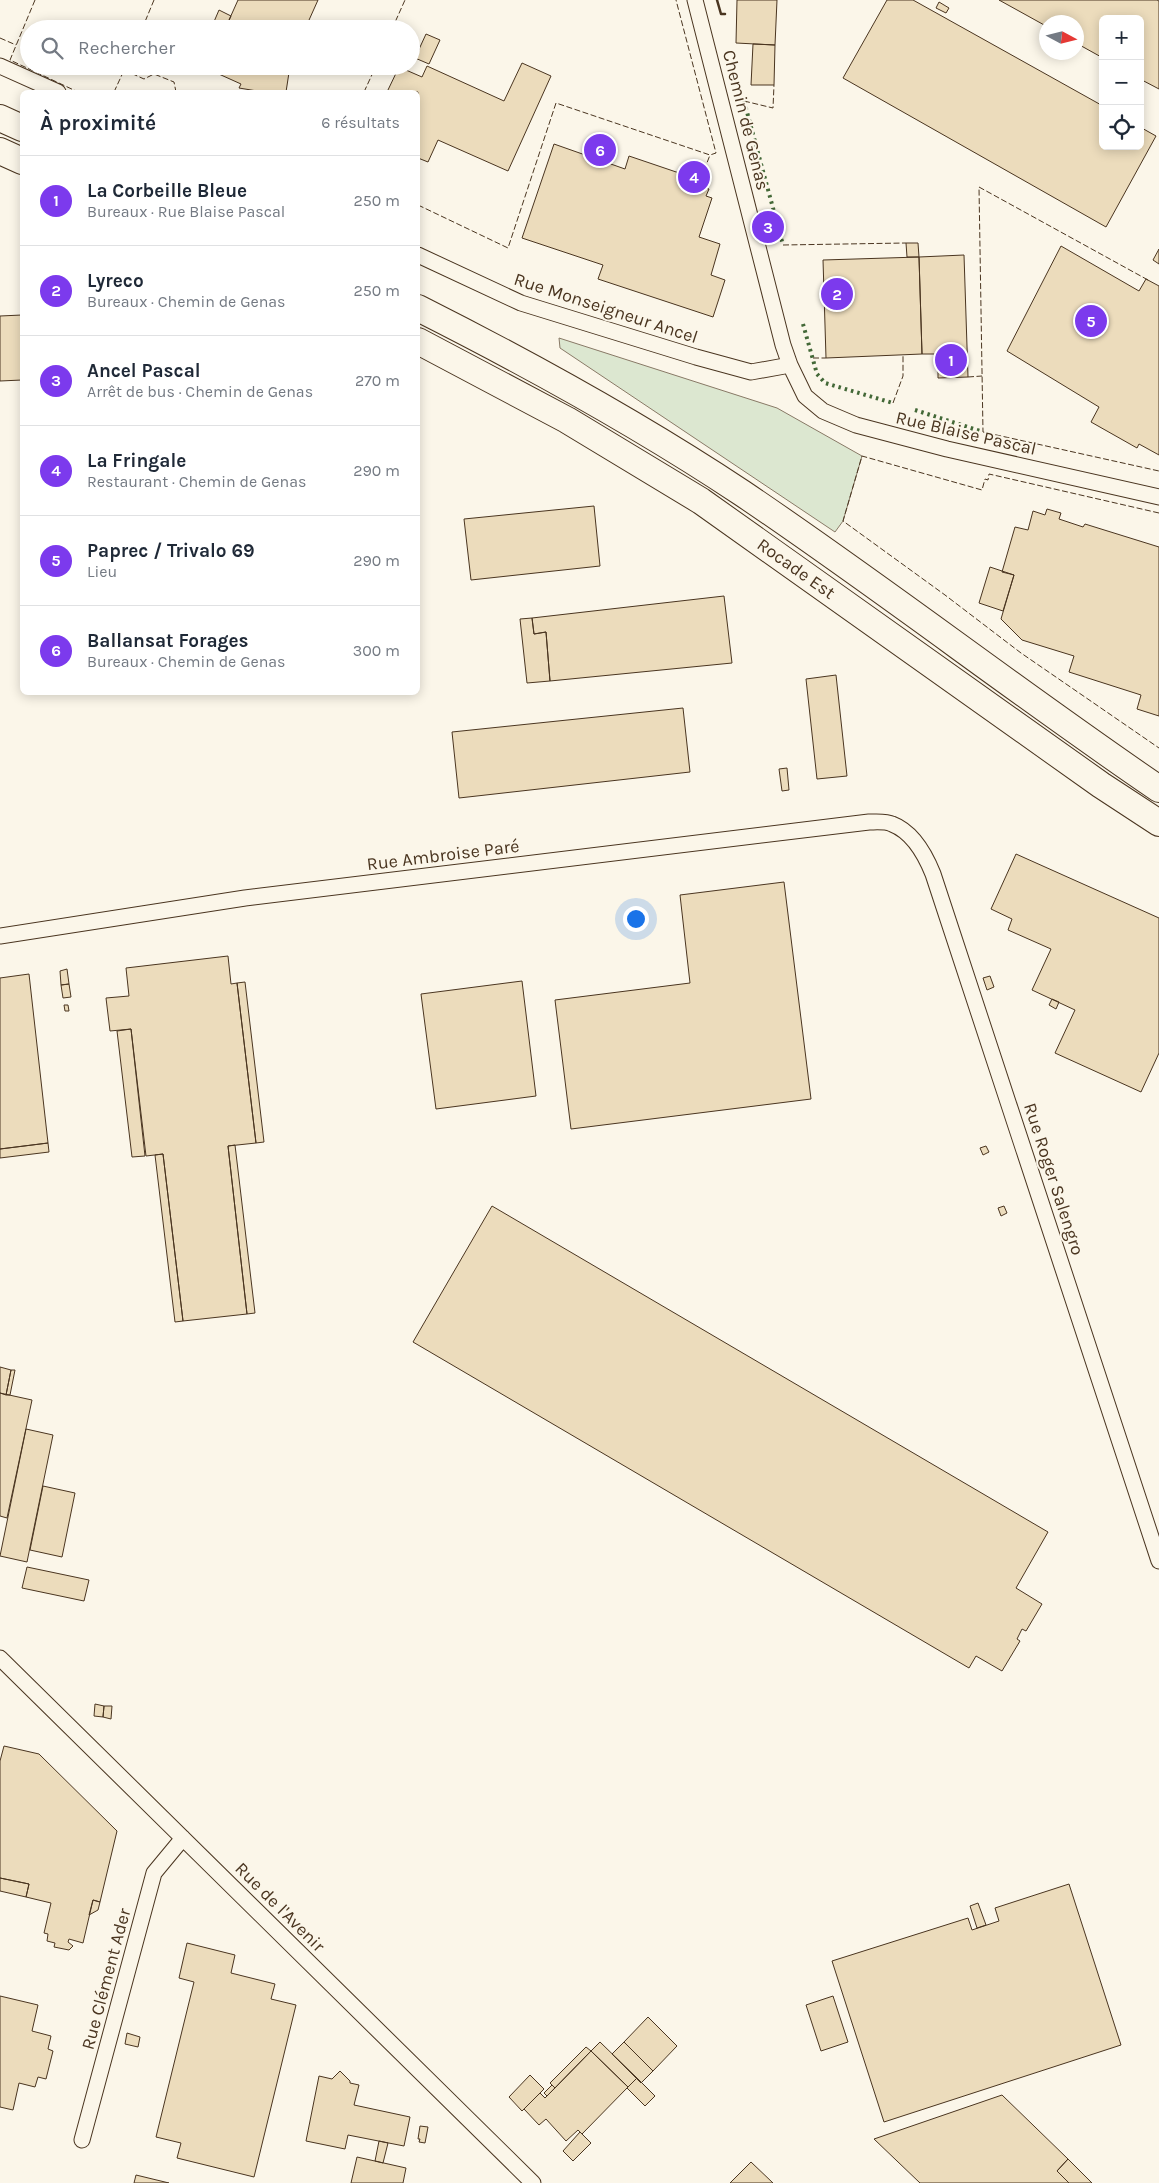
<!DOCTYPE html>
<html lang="fr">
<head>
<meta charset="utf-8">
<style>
	:root { --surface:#fff; --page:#f6f6f7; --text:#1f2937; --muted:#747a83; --line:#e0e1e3; --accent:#7c3aed }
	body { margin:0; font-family:Karla,sans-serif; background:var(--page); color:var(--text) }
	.controls { position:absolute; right:15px; top:15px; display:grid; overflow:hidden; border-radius:8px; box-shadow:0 2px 12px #0003 }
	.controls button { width:45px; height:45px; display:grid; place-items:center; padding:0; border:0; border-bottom:1px solid var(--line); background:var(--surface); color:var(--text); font:25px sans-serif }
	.compass { position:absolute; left:1039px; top:15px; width:45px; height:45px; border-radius:50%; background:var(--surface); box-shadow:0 2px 12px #0003; rotate:97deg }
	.you { position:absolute; left:635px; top:918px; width:18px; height:18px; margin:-12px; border:4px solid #fff; border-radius:50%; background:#1a73e8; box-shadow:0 0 0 8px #1a73e833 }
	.badge { display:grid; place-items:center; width:32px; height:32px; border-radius:50%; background:var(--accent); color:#fff; font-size:16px; font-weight:700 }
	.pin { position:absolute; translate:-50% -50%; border:2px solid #fff; box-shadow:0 1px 5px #0006 }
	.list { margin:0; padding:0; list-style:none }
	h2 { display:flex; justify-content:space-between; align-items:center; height:65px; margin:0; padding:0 20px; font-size:21px }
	h2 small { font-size:16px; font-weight:400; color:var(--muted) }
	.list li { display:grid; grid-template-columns:32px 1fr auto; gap:15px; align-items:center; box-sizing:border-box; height:90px; padding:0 20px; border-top:1px solid var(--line) }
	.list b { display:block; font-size:19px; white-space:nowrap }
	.list p { margin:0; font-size:16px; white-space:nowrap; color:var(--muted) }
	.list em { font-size:16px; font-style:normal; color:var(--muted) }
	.icon { flex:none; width:28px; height:28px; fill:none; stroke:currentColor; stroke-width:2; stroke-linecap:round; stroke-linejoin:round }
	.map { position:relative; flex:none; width:1159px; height:2183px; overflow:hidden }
	.search { position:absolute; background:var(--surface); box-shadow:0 2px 12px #0003; left:20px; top:20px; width:400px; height:55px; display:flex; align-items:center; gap:12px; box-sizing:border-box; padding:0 18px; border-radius:28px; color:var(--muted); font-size:19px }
	.panel { position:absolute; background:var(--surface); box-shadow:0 2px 12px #0003; left:20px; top:90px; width:400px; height:605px; border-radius:8px }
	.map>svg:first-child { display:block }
</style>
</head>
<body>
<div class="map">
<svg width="1159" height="2183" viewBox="0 0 1159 2183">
	<rect width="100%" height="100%" fill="#fbf6e9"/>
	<path fill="#dce7d0" stroke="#887966" d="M559,338l218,70 85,48 -19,65 -8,11 -275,-184z"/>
	<path fill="#ecdcbc" stroke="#4a3520" d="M238,0h80l-13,29h-80z
		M737,0h40l-2,45 -39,-2z
		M887,0h26l190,106v40h37v-19l16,9 -50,91 -263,-149z
		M999,0h158l2,1v88l-19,-10v-60h-37v39l-27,-15v-21h-30v4z
		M939,2l10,6 -3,5 -10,-5z
		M219,10l12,6 -6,13 -12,-5z
		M213,24l11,5h-14z
		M426,34l14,6 -11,24 -14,-6z
		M753,44l22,1 -1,40h-23z
		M522,63l29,13 -43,95 -70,-31 -10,22 -10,-4v-66h-31l12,-25 23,10 5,-11 77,35z
		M201,66h89l-4,26h-23l-24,-4 2,-4z
		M554,144l71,25 4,-13 59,20 -4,13 12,4 2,-7 11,3 -3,7 6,2 -13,39 21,7 -9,31 14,5 -12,37 -115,-38 5,-14 -81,-27z
		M906,243h12l1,14h-12z
		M1061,246l78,45 7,-12 13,7v169l-20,-11 -2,4 -46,-26 8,-15 -92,-56z
		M1159,249v15l-6,-4z
		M964,255l4,122 -30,1v-24h-16l-3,-97z
		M919,257l3,97 -96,4 -3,-98z
		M22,315v65l-22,1v-65z
		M594,506l6,60 -129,14 -7,-61z
		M1047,509l14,4 -2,6 24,8 2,-3 74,23v169l-22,-7 4,-14 -72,-23 5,-16 -52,-16 -21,-21 13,-44 -12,-3 13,-45 13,3 5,-19 12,4z
		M990,567l24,8 -11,36 -24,-8z
		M724,596l8,67 -182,18 -4,-49 -12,2 -2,-16z
		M532,618l2,16 12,-2 4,49 -23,2 -7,-64z
		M836,675l11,101 -30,3 -11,-100z
		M683,708l7,64 -231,26 -7,-66z
		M787,768l2,22 -7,1 -3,-22z
		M1016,854l143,64v135l-18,39 -86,-39 20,-43 -43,-20 19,-41 -43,-19 4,-11 -21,-10z
		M784,882l27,217 -240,30 -16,-129 135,-17 -10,-88z
		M228,956l3,28 6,-1 19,160 -28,3 19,168 -64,7 -20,-167 -17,2 -15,-127 -21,2 -4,-33 23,-2 -3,-28z
		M67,969l2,15 -8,1 -1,-14z
		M29,974l19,169 -48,6v-171z
		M990,976l4,11 -7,3 -4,-12z
		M522,981l14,115 -100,13 -15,-115z
		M245,982l19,160 -8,1 -19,-160z
		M69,984l2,13 -8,1 -2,-13z
		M1052,999l7,3 -3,7 -7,-4z
		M64,1005h4l1,6h-4z
		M131,1029l14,127 -13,1 -15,-126z
		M48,1143l1,9 -49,6v-9z
		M235,1145l20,168 -8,1 -19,-168z
		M986,1146l3,6 -6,3 -3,-7z
		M163,1154l20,167 -8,1 -20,-167z
		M492,1206l556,326 -32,56 26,16 -16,27 -4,-2 -5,10 3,2 -18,30 -26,-15 -7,12 -556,-326z
		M1004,1206l3,7 -6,3 -3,-8z
		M0,1367l11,3 -5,25 -6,-2z
		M11,1370h4l-5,25h-4z
		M0,1393l32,7 -25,118 -7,-2z
		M26,1429l27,6 -26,127 -27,-6z
		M43,1486l32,7 -13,64 -32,-7z
		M27,1567l62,13 -5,21 -62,-13z
		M95,1704l9,2 -1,11 -9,-1z
		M104,1706h8l-1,13 -8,-2z
		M4,1746l35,8 78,77 -17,71 -7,-2 -10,43 -14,-4 -1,3 5,4 -4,4 -15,-3 1,-4 -8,-2 1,-7 -4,-1 7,-30 -25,-6 3,-13 -29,-6v-117z
		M0,1878l29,6 -3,13 -26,-6z
		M1069,1884l52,161 -237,77 -52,-161 136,-43 4,12 27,-9 -4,-13z
		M93,1900l7,2 -2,8 -9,5z
		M978,1903l8,22 -9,3 -7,-22z
		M187,1943l48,12 -4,18 44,11 -4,15 25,6 -42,172 -77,-19 4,-15 -25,-6 38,-155 -15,-4z
		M0,1996l38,9 -6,26 19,5 -3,13 5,2 -7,28 -8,-2 -3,10 -16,-4 -6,27 -13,-3z
		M833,1996l15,46 -27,9 -15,-46z
		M648,2017l29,29 -24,25 -29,-29z
		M127,2033l13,4 -2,10 -13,-3z
		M600,2042l37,36 -9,9 -37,-36z
		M624,2042l29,29 -12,12 -29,-29z
		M586,2047l5,4 -36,37 -5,-5z
		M591,2051l37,36 -46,47 -4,-4 -12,11 -20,-22 -7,6 -15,-16 16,-16 5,5 2,-2z
		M340,2071l10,10v2l9,2 -5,20 56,12 -6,29 -56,-11 -3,14 -39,-8 13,-65 13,3z
		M530,2075l14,14 -22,22 -13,-14z
		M637,2078l18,18 -10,10 -18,-18z
		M552,2085l3,3 -8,8 -3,-3z
		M1002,2095l66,64 -11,12 12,12h-149l-46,-44z
		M420,2126l8,1 -3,16 -6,-1 1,-3h-2z
		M580,2132l11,11 -18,18 -10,-10z
		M379,2141l9,2 -5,20 -8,-2z
		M357,2157l49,11 -3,15h-52z
		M1068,2159l24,24h-23l-12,-12z
		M751,2162l22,21h-43z
		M136,2175l33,8h-35z"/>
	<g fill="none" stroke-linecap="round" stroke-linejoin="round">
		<defs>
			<path id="minor" d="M695,0l88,345 7,20 15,31 18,15 33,14 91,24 212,48
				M0,66l58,26
				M418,255l103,48 175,54 55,15 39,-7
				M0,936l245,-38 624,-76c7,0 17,-1 23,2 21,8 33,30 41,50l226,687
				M0,1658l533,525
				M82,2140l72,-267 29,-35"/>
			<g id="trunk">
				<path d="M0,118l22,10"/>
				<path d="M0,151l22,10"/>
				<path d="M418,308c111,56 220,116 324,185 141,95 276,200 417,296"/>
				<path id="s1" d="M418,341l149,79 134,81 400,284 58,38"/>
			</g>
		</defs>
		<use href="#minor" stroke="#4a3520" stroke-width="17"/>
		<use href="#trunk" stroke="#4a3520" stroke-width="28"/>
		<use href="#minor" stroke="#fbf6e9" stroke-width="15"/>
		<use href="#trunk" stroke="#fbf6e9" stroke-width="26"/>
		<path stroke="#436837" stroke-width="4" stroke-dasharray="2.5 4" stroke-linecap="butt" d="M744,101l39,144
			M803,324l14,50 8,9 68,20
			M915,410l68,22"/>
		<path stroke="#4a3520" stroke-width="1" stroke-dasharray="6 2.5" stroke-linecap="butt" d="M35,0l-25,60 68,32
			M142,29l12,-29
			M392,29l13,-29
			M0,38l16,7
			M124,70l20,9 10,-5 20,8 2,10
			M114,92l12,-26
			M364,92l12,-26
			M744,101l29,7 1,-23
			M698,186l12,-31
			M418,205l90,43 48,-145 154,52 6,-2 -40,-153
			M783,245l123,-2
			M1148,280l-169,-93 4,245 176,39
			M813,358h13
			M968,377l14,-1
			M893,403l10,-27v-21
			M1159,513l-170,-39 -1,6 -3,-1 -3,11 -120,-34 -19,65 102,74 76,58 138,95"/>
		<path stroke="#4a3520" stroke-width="2.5" d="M717,0l4,14h4"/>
	</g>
	<g text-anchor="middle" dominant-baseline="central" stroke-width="4" stroke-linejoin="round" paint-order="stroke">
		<g font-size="18" fill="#4a3520" stroke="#fbf6e9">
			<text transform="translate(746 120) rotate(76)">Chemin de Genas</text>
			<text transform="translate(606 308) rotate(18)">Rue Monseigneur Ancel</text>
			<text transform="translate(966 433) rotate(13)">Rue Blaise Pascal</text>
			<text stroke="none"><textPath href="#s1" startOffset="442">Rocade Est</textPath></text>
			<text transform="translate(443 855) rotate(-7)">Rue Ambroise Paré</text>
			<text transform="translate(1054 1179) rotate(72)">Rue Roger Salengro</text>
			<text transform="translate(280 1907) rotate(45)">Rue de l'Avenir</text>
			<text transform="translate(106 1979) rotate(-75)">Rue Clément Ader</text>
		</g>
	</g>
</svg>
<div class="controls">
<button>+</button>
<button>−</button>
<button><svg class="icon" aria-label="locate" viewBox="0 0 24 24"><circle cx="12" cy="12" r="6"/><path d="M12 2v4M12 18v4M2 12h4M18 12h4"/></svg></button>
</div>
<svg class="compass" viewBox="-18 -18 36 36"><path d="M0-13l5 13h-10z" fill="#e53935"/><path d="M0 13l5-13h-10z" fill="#747a83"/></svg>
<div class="you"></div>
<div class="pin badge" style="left:951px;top:360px">1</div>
<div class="pin badge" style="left:837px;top:294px">2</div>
<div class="pin badge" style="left:768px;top:227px">3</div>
<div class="pin badge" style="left:694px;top:177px">4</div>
<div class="pin badge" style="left:1091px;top:321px">5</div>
<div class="pin badge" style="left:600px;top:150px">6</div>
<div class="search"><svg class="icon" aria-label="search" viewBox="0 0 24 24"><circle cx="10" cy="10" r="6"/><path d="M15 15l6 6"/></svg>Rechercher</div>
<section class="panel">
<h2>À proximité<small>6 résultats</small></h2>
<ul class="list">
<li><span class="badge">1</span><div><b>La Corbeille Bleue</b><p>Bureaux · Rue Blaise Pascal</p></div><em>250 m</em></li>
<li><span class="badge">2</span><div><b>Lyreco</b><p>Bureaux · Chemin de Genas</p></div><em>250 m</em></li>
<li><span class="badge">3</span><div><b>Ancel Pascal</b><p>Arrêt de bus · Chemin de Genas</p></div><em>270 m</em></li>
<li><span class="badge">4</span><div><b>La Fringale</b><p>Restaurant · Chemin de Genas</p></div><em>290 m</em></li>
<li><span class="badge">5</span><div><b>Paprec / Trivalo 69</b><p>Lieu</p></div><em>290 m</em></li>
<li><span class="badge">6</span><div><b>Ballansat Forages</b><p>Bureaux · Chemin de Genas</p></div><em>300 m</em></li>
</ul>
</section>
</div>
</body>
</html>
